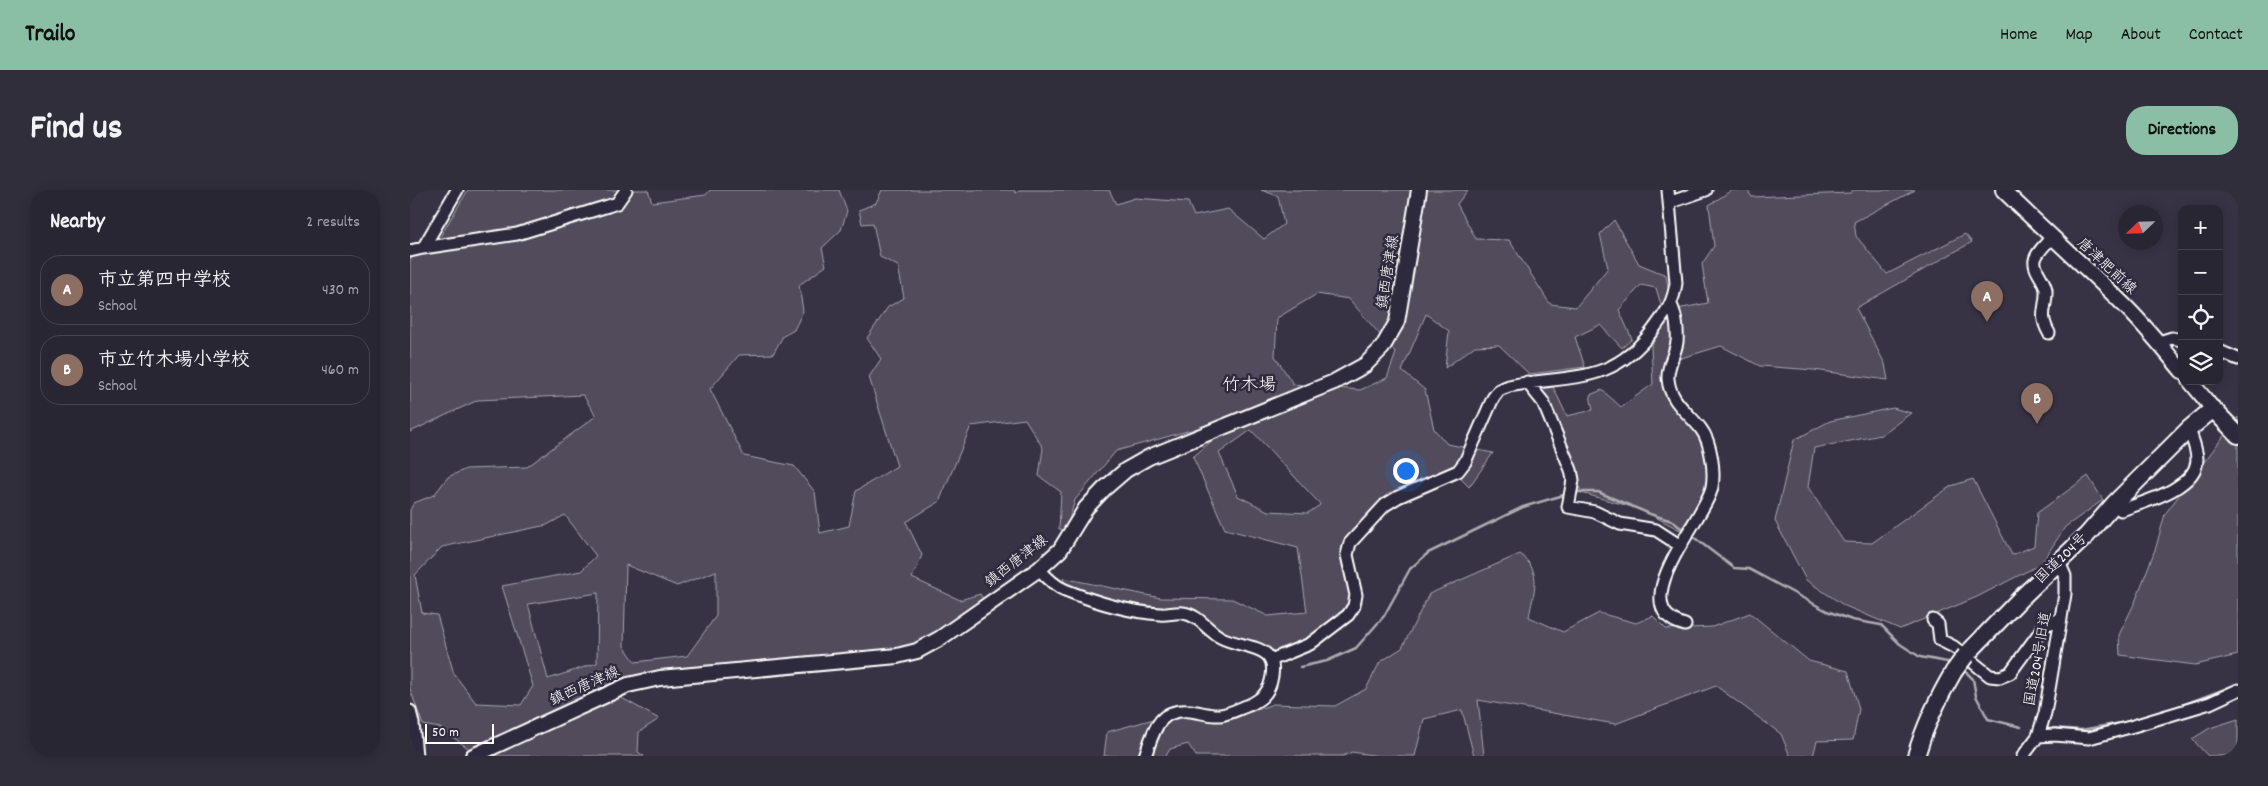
<!DOCTYPE html>
<html lang="en">
<head>
<meta charset="utf-8">
<style>
	:root { --surface:#292634; --page:#312e3c; --text:#f1f3f6; --muted:#a5a5ac; --line:#45434f; --accent:#8abfa5 }
	body { margin:0; font-family:Dekko,"Klee One",sans-serif; background:var(--page); color:var(--text) }
	.controls { position:absolute; right:15px; top:15px; display:grid; overflow:hidden; border-radius:10px; box-shadow:0 2px 12px #0003 }
	.controls button { width:45px; height:45px; display:grid; place-items:center; padding:0; border:0; border-bottom:1px solid var(--line); background:var(--surface); color:var(--text); font:25px sans-serif }
	.compass { position:absolute; left:1708px; top:15px; width:45px; height:45px; border-radius:50%; background:var(--surface); box-shadow:0 2px 12px #0003; rotate:247deg }
	.scale { position:absolute; left:15px; bottom:12px; width:69px; box-sizing:border-box; padding-left:5px; border:2px solid #fff; border-top:0; font-size:14px; line-height:18px; white-space:nowrap; color:#fff; -webkit-text-stroke:4px #2f2a3d; paint-order:stroke }
	.you { position:absolute; left:995px; top:280px; width:18px; height:18px; margin:-12px; border:4px solid #fff; border-radius:50%; background:#1a73e8; box-shadow:0 0 0 8px #1a73e833 }
	.badge { display:grid; place-items:center; width:32px; height:32px; border-radius:50%; background:var(--accent); color:#fff; font-size:16px; font-weight:700 }
	.pin { position:absolute; translate:-50% -41px; filter:drop-shadow(0 1px 2px #0008) }
	.pin::after { content:''; position:absolute; top:26px; width:18px; height:15px; background:inherit; clip-path:polygon(0 0,100% 0,50% 100%) }
	.list { margin:0; padding:0; list-style:none }
	h2 { display:flex; justify-content:space-between; align-items:center; height:65px; margin:0; padding:0 20px; font-size:21px }
	h2 small { font-size:16px; font-weight:400; color:var(--muted) }
	.list li { display:grid; grid-template-columns:32px 1fr auto; gap:15px; align-items:center; box-sizing:border-box; height:70px; margin:0 10px 10px; padding:0 10px; border:1px solid var(--line); border-radius:20px }
	.list b { display:block; font-size:19px; white-space:nowrap }
	.list p { margin:0; font-size:16px; white-space:nowrap; color:var(--muted) }
	.list em { font-size:16px; font-style:normal; color:var(--muted) }
	.icon { flex:none; width:28px; height:28px; fill:none; stroke:currentColor; stroke-width:2; stroke-linecap:round; stroke-linejoin:round }
	.map { position:relative; flex:none; width:1828px; height:566px; overflow:hidden; border-radius:20px }
	header { display:flex; align-items:center; gap:30px; box-sizing:border-box; height:70px; padding:0 25px; background:var(--accent); color:#111 }
	header strong { font-size:24px }
	nav { display:flex; gap:28px; margin-inline-start:auto; font-size:18px }
	.intro { display:flex; align-items:center; justify-content:space-between; box-sizing:border-box; height:120px; padding:0 30px }
	h1 { margin:0; font-size:35px }
	.button { padding:12px 22px; border-radius:20px; background:var(--accent); color:#111; font-size:18px; font-weight:700 }
	main { display:flex; gap:30px; padding:0 30px }
	aside { flex:1; background:var(--surface); border-radius:20px; box-shadow:0 2px 12px #0003 }
	.map>svg:first-child { display:block }
</style>
</head>
<body>
<header>
<strong>Trailo</strong>
<nav><a>Home</a><a>Map</a><a>About</a><a>Contact</a></nav>
</header>
<div class="intro"><h1>Find us</h1><a class="button">Directions</a></div>
<main>
<aside>
<h2>Nearby<small>2 results</small></h2>
<ul class="list">
<li><span class="badge" style="background:#8d6e63">A</span><div><b>市立第四中学校</b><p>School</p></div><em>430 m</em></li>
<li><span class="badge" style="background:#8d6e63">B</span><div><b>市立竹木場小学校</b><p>School</p></div><em>460 m</em></li>
</ul>
</aside>
<div class="map">
<svg width="1828" height="566" viewBox="0 0 1828 566">
	<rect width="100%" height="100%" fill="#373345"/>
	<filter id="ink" filterUnits="userSpaceOnUse"><feTurbulence type="fractalNoise" baseFrequency=".02" numOctaves="2"/><feDisplacementMap in="SourceGraphic" scale="10" xChannelSelector="R" yChannelSelector="G"/><feConvolveMatrix kernelMatrix="1 2 1 2 8 2 1 2 1" color-interpolation-filters="sRGB"/></filter>
	<g filter="url(#ink)">
		<path fill="#514c5c" stroke="#a8a6ae" fill-rule="evenodd" d="M58,0h180l4,12 54,-7 4,-5h129l8,21 -6,19 -19,18 4,18 -27,19 4,26 -9,19 -11,6 -10,18 -34,1 -29,34 34,67 50,10 21,26 5,41 29,-7 7,-35 41,-25 -28,-89 12,-18 -14,-21 21,-31 16,-9 -6,-32 -18,-9 -7,-34 -11,1 -3,-14 17,-7 6,-13h132l2,3 5,-3h88l7,14 19,-6 53,4 6,14 34,-7 36,30 20,-15 -6,-28 -17,-6h207l-11,14 19,35 33,1 41,64 26,3 32,-39 -8,-34 14,-14 25,44 27,11 6,35 36,-7 -6,-39 12,-18 -5,-41 23,-15h15l5,7 99,-4 2,-3h62l-61,32 2,14 31,38 78,-40 7,8 -116,66 29,56 3,16 -74,-10 -54,-4 -39,-20 -56,17 1,29 34,44 11,36 -10,30 -21,28 -40,-21 -59,-16 -6,-25 -33,-79 11,-2 14,29 26,-6 -3,-15 12,-5 19,17 32,-23 -2,-37 14,-29 -9,-30 -15,-3 -22,25 13,29 -10,9 -22,-23 -25,12 10,30 -56,7 -30,-29 -24,1 -30,22 4,-37 -23,-17 -24,57 23,19 9,39 13,15 46,9 -24,34 -18,-18 -66,28 -40,47 -3,21 10,24 -3,19 -43,34 -31,11 -15,-10 -28,-4 -39,-30 -52,-3 -75,-18 -3,-10 98,20 71,1 36,17 39,-4 -9,-64 -73,-19 -32,-72 23,-20 -7,-12 -93,26 -41,49 -9,30 -7,-1 2,-37 -22,-16 4,-28 -18,-29 -54,7 -32,76 -33,20 16,33 -10,23 48,22 20,-6 5,8 -62,41 -33,10 -240,20 -30,24 39,22 -20,13 -1,20 6,4h-165l-39,-28 -17,-3 -13,-36v-179l4,-7 20,-8 14,-18 18,-8 61,-2 69,-51 -13,-21 -105,5 -68,32v-170l2,-6 20,-6zM907,104l32,5 47,54 -9,25 -27,12 -67,-6 -18,-28 2,-38zM841,240l69,74v1l-12,8 -40,-2 -30,-15 -19,-43zM155,325l31,41 -15,15 -79,15 31,100 -12,19 -45,-2 -22,-29 -17,-59 -15,-2 -7,-38 27,-28 105,-22zM216,375l51,21 39,-15v45l-29,40 -52,6 -11,-16zM188,403l-1,70 -49,16 -20,-75z
			M1483,218l18,5 -30,22 -67,13 -6,39 36,55 28,1 79,-57 22,-7 39,76 22,-9 3,-33 51,-37 15,24 -38,27 -24,37 -64,33 -77,32 -55,-23 -39,-26 -31,-59 19,-81 36,-19z
			M1828,227v238l-43,10 -75,-10 -1,-20 16,-33 21,-55 9,-33z
			M1110,364c24,19 13,38 9,63l34,15 36,-19 37,10 17,-7 13,13 46,-2 38,-14 59,48 39,10 11,38 -6,31 -36,1 -4,15h-23l-9,-22 -65,-48 -101,38 -137,-24 6,56h-10l-12,-46 -38,9 -9,37h-36l-27,-4 -9,4h-147l-8,-12 -18,5 -4,7h-62l3,-24 79,-22 48,8 39,-14 62,2 31,-17 14,-27 22,-14 27,-54z
			M1828,529v37h-30l-16,-17 18,-11z"/>
		<g fill="none" stroke-linecap="round" stroke-linejoin="round">
			<path stroke="#adabb2" stroke-width="2.5" d="M1165,302h23l52,22 22,7 13,10
				M1282,346l42,32 15,1 78,42 25,9 29,5 19,19 20,13 33,6
				M890,477l27,-6 29,-13 28,-32 26,-47 18,-16 95,-46 44,-13
				M1552,478l11,11 3,17 12,23 33,8
				M1767,517l61,-23
				M1643,538l28,2 45,-8"/>
			<defs>
				<path id="minor" d="M1260,14l4,-3 32,-11
					M13,58l34,-58
					M0,61l13,-3 94,-14 91,-28 9,-3 9,-13
					M1261,115c5,9 7,27 6,37 -2,13 -10,24 -9,37 2,23 20,33 33,50 10,13 14,42 11,58 -6,31 -92,121 -27,138
					M1639,143c-11,-20 -2,-24 -3,-43 -1,-10 -13,-20 -11,-30 1,-7 11,-16 16,-22
					M1749,152l13,-4 10,2
					M1809,161l19,8
					M1117,192l16,20 28,68 2,10 -5,27 27,5 25,12 36,6 23,15
					M1704,314l7,6c23,-8 76,-22 76,-51 0,-9 -5,-21 -8,-30
					M629,379c7,8 16,17 26,21 30,12 63,22 95,24 7,1 15,-2 23,-1 16,2 24,17 37,24 24,13 61,5 51,44 -3,13 -11,19 -22,24 -9,3 -19,9 -29,10 -9,1 -20,-3 -30,-4 -32,-3 -36,20 -45,45
					M1523,430l5,4 2,16 14,7 36,29 10,1 10,-4 35,-48 16,-6
					M861,470l39,-16 38,-29 6,-9 2,-11 -9,-40 3,-12 35,-38 13,-8 60,-26 7,-9 28,-64 6,-8 10,-4c62,-12 102,0 144,-56 12,-17 20,-25 23,-47l-8,-93
					M0,521l3,12 3,33
					M1628,546l17,-1 34,3 41,-11 80,-24 28,-13
					M1613,566l15,-20 7,-23 20,-119v-18l-6,-14"/>
				<path id="major" d="M1593,0c39,38 79,74 118,112 22,21 41,45 61,69
					M1780,191l23,28
					M63,566l155,-71 32,-7 237,-22 20,-5 22,-12 100,-70 21,-19 26,-42 18,-19 22,-19 23,-13 185,-75 31,-17 17,-17 15,-26 22,-132"/>
				<path id="highway" d="M1556,465l54,-56 67,-64 27,-31 75,-75 24,-20 25,26
					M1506,566c9,-31 22,-58 38,-85"/>
			</defs>
			<use href="#minor" stroke="#fff" stroke-width="15"/>
			<use href="#major" stroke="#fff" stroke-width="18"/>
			<use href="#highway" stroke="#fff" stroke-width="20"/>
			<use href="#minor" stroke="#2f2a3d" stroke-width="11"/>
			<use href="#major" stroke="#2f2a3d" stroke-width="14"/>
			<use href="#highway" stroke="#2f2a3d" stroke-width="16"/>
			<defs>
				<path id="highway-bridge" d="M1544,481l12,-16"/>
			</defs>
			<use href="#highway-bridge" stroke="#fff" stroke-width="20" stroke-linecap="butt"/>
			<use href="#highway-bridge" stroke="#2f2a3d" stroke-width="16"/>
		</g>
	</g>
	<g text-anchor="middle" dominant-baseline="central" stroke-width="5" stroke-linejoin="round" paint-order="stroke">
		<g font-size="15" fill="#fff" stroke="#2f2a3d">
			<text transform="translate(1696 77) rotate(43)">唐津肥前線</text>
			<text transform="translate(979 82) rotate(-81)">鎮西唐津線</text>
			<text transform="translate(1652 369) rotate(-44)">国道204号</text>
			<text transform="translate(607 372) rotate(-38)">鎮西唐津線</text>
			<text transform="translate(1629 469) rotate(-80)">国道204号旧道</text>
			<text transform="translate(175 497) rotate(-24)">鎮西唐津線</text>
		</g>
		<g font-size="18" fill="#fff" stroke="#2f2a3d">
			<text x="839" y="196">竹木場</text>
		</g>
	</g>
</svg>
<div class="controls">
<button>+</button>
<button>−</button>
<button><svg class="icon" aria-label="locate" viewBox="0 0 24 24"><circle cx="12" cy="12" r="6"/><path d="M12 2v4M12 18v4M2 12h4M18 12h4"/></svg></button>
<button><svg class="icon" aria-label="layers" viewBox="0 0 24 24"><path d="M12 4l9 5-9 5-9-5zM3 14l9 5 9-5"/></svg></button>
</div>
<svg class="compass" viewBox="-18 -18 36 36"><path d="M0-13l5 13h-10z" fill="#e53935"/><path d="M0 13l5-13h-10z" fill="#a5a5ac"/></svg>
<div class="scale">50 m</div>
<div class="you"></div>
<div class="pin badge" style="left:1577px;top:132px;background:#8d6e63">A</div>
<div class="pin badge" style="left:1627px;top:234px;background:#8d6e63">B</div>
</div>
</main>
</body>
</html>
